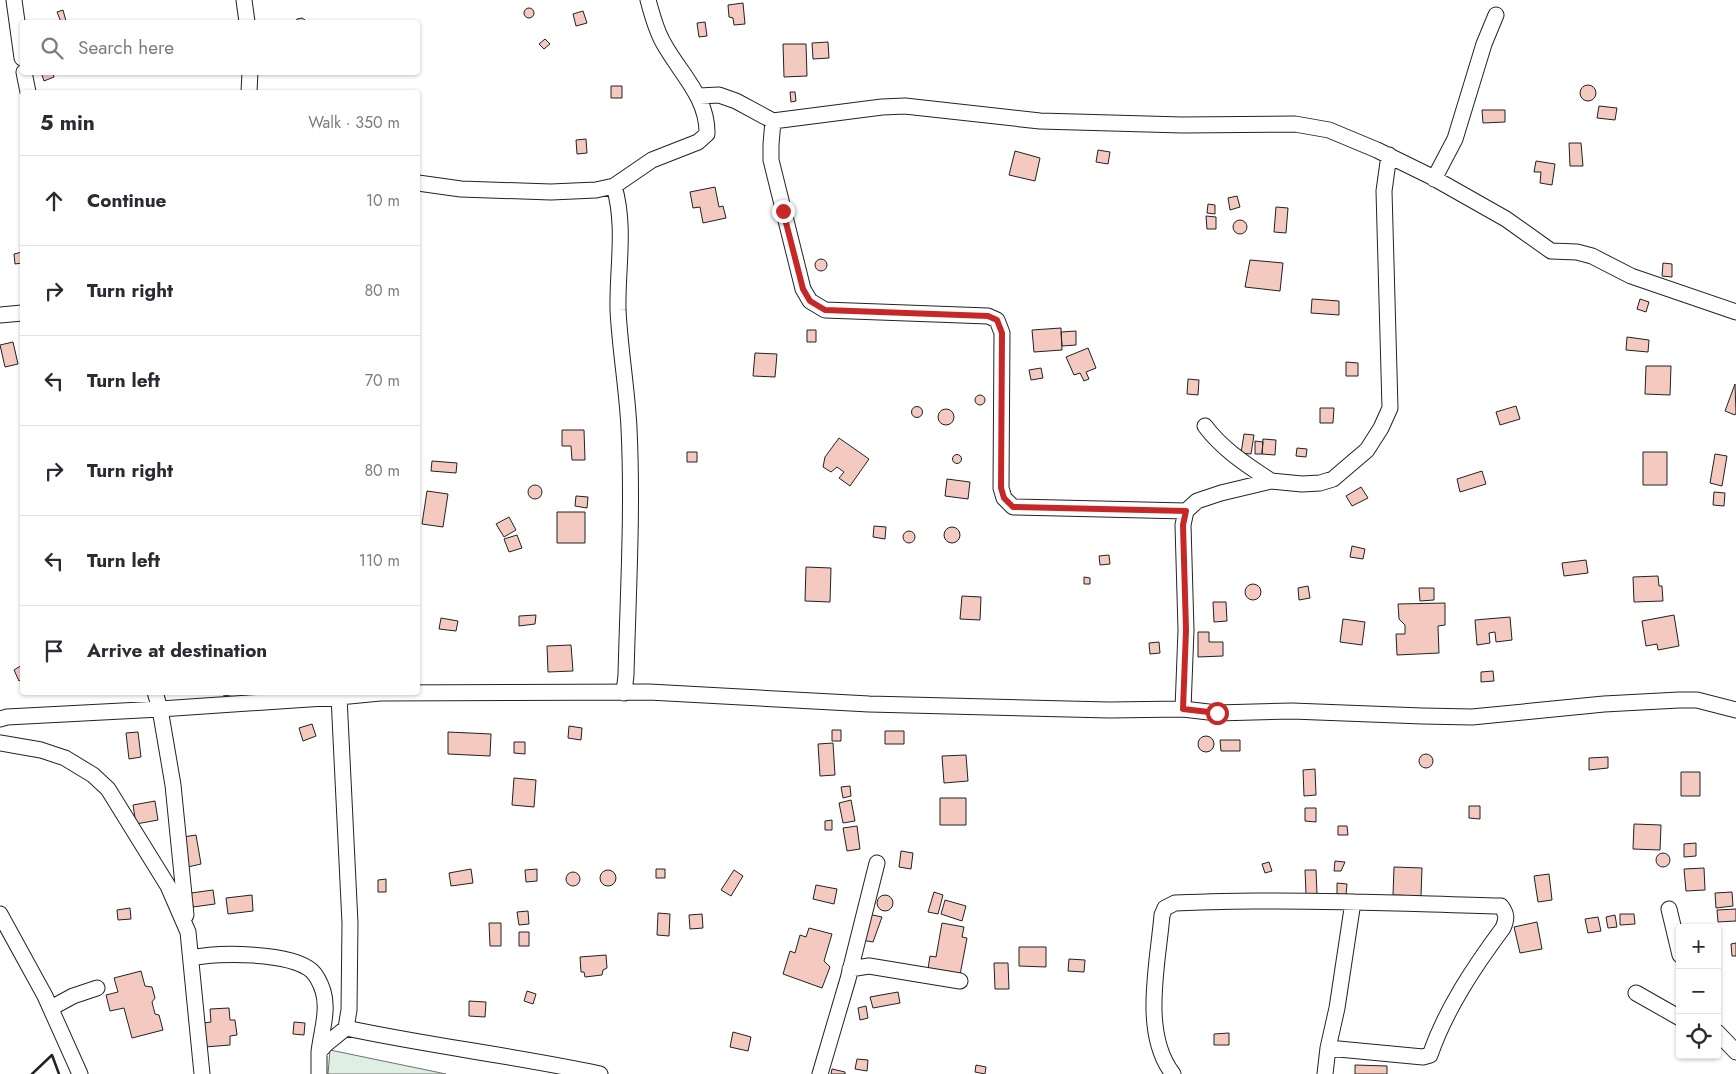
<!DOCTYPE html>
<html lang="en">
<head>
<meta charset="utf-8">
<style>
	:root { --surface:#fff; --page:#f7f7f7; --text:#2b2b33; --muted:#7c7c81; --line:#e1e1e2 }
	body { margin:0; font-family:Jost,sans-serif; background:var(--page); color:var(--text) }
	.controls { position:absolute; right:15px; bottom:15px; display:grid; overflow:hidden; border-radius:5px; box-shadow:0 1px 4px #0004 }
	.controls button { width:45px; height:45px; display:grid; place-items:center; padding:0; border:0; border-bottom:1px solid var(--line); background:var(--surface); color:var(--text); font:25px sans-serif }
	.stop { position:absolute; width:15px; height:15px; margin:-11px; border:4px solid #c62828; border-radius:50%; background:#fff }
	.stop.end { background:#c62828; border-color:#fff; box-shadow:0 1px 5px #0008 }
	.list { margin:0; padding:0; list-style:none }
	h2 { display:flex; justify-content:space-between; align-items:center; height:65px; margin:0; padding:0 20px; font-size:21px }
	h2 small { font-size:16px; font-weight:400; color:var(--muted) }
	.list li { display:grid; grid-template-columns:32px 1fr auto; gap:15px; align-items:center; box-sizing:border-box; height:90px; padding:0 20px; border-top:1px solid var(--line) }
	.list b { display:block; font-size:19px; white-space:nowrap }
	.list em { font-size:16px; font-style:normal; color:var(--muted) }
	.icon { flex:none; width:28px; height:28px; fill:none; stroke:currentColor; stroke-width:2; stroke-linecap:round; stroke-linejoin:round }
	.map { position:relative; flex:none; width:1736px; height:1074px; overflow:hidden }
	.search { position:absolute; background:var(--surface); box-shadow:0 1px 4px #0004; left:20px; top:20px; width:400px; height:55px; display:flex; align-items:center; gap:12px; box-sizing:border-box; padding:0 18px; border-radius:5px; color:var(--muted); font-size:19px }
	.panel { position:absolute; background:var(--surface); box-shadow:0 1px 4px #0004; left:20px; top:90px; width:400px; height:605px; border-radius:5px }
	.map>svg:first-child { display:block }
</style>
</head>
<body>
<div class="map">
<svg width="1736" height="1074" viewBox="0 0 1736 1074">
	<rect width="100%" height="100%" fill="#fff"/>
	<path fill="#e0efe3" stroke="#6f6f6f" d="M330,1050l116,24h-118z"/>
	<path fill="#f3c9c0" stroke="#222" d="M743,3l2,21 -11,1 -1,-7 -4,-1 -1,-12z
		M524 13a5 5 0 1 1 10 0a5 5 0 1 1-10 0Z
		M63,10l3,11 -5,1 -4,-10z
		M583,11l4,12 -11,3 -3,-12z
		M302,18l6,4h-13l2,-3z
		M705,22l2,14 -8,1 -2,-14z
		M545,39l5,5 -6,5 -5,-5z
		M828,42l1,16 -16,1 -1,-16z
		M783,44h23l1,32 -23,1z
		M41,72h12l1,5 -10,4z
		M1580 93a8 8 0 1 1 16 0a8 8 0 1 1-16 0Z
		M611,86h11v12h-11z
		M790,92h5l1,9 -5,1z
		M1599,106l18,2 -2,12 -18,-2z
		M1482,110h23v12l-22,1z
		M586,139l1,14 -10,1 -1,-14z
		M1569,143h12l2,23h-13z
		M1098,150l12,2 -2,12 -12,-2z
		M1015,151l25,7 -5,23 -26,-6z
		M1536,161l19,3 -3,21 -12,-2 1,-11h-7z
		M715,187l4,20 4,-1 3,12 -23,5 -3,-16 -7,1 -3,-16z
		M1237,196l3,11 -10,3 -2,-12z
		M1208,204l7,1v9l-8,-1z
		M1276,207l12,1 -2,25 -12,-1z
		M1206,216l10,1v12h-9z
		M1233 227a7 7 0 1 1 14 0a7 7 0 1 1-14 0Z
		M22,252v11l-7,1 -1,-10z
		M815 265a6 6 0 1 1 12 0a6 6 0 1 1-12 0Z
		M1250,260l33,3 -3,28 -35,-4z
		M1663,263l9,1v13l-10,-1z
		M1312,299l27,2v14l-28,-2z
		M1640,299l9,3 -3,10 -9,-3z
		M1061,328l1,22 -28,2 -2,-22z
		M807,330h9v12h-9z
		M1076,331v14l-14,1 -1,-14z
		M1627,337l22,3 -1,12 -22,-2z
		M13,342l5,22 -13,3 -5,-22z
		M1088,348l8,20 -10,4 3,7 -5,2 -4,-8 -6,2 -8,-18z
		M755,353l22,1 -2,23 -22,-1z
		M1346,362l12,1v13h-12z
		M1646,366h25l-1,29 -25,-1z
		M1041,368l2,10 -12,2 -2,-10z
		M1188,379l11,1 -1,15 -11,-1z
		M1735,384l1,29 -1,2 -10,-4z
		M975 400a5 5 0 1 1 10 0a5 5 0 1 1-10 0Z
		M1516,406l4,13 -20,6 -4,-13z
		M911.5 412a5.5 5.5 0 1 1 11 0a5.5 5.5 0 1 1-11 0Z
		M1320,408h14l-1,15h-13z
		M938 417a8 8 0 1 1 16 0a8 8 0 1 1-16 0Z
		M562,430h22l1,30h-13l-1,-14h-9z
		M1244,434l10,1 -3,19 -10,-1z
		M839,438l30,21 -19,27 -11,-8 5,-6 -7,-5 -6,5 -8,-5 2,-10z
		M1263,439l13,1 -1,15 -13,-1z
		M1255,441l8,1 -1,12h-7z
		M1297,448l10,1 -1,8 -10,-1z
		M687,452h10v10h-10z
		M1643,452h24v33h-24z
		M1715,454l12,2 -5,30 -12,-3z
		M952.5 459a4.5 4.5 0 1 1 9 0a4.5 4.5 0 1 1-9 0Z
		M432,461l25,2 -1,10 -25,-2z
		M1482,471l4,13 -26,8 -3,-13z
		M947,479l23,3 -2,17 -23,-3z
		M528 492a7 7 0 1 1 14 0a7 7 0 1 1-14 0Z
		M1361,487l7,11 -16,8 -6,-10z
		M427,491l21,3 -5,33 -21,-3z
		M1714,492l11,1 -1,13 -11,-1z
		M576,496l12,1 -1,11 -12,-2z
		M557,512h28v31h-28z
		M509,517l7,13 -12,7 -8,-13z
		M874,526l12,1 -1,12 -12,-2z
		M944 535a8 8 0 1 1 16 0a8 8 0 1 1-16 0Z
		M903 537a6 6 0 1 1 12 0a6 6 0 1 1-12 0Z
		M517,535l5,13 -13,4 -5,-13z
		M1352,546l13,3 -2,10 -13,-2z
		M1109,555l1,9 -10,1 -1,-9z
		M1586,560l2,13 -24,3 -2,-13z
		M806,567l25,1 -1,34 -25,-1z
		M1658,576l1,10h3l1,15 -29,1 -1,-25z
		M1084,577l6,1v6h-6z
		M1245 592a8 8 0 1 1 16 0a8 8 0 1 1-16 0Z
		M1308,586l2,12 -11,2 -1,-12z
		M1419,588h15v12l-14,1z
		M962,596l19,1 -1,23 -20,-1z
		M1213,602h13l1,19 -13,1z
		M1445,603v22l-7,1 1,27 -42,2 -1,-21h9v-9l-6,-6 -1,-15z
		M536,615l-1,9 -16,2v-10z
		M1674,615l5,31 -21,4 -1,-6 -11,2 -4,-25z
		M1510,617l2,23 -16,2 -1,-10 -6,1 1,10 -13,2 -2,-25z
		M441,618l17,3 -2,10 -17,-2z
		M1343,619l22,3 -3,23 -22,-3z
		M1198,632h11v10h14v14l-25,1z
		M1159,642l1,11 -10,1 -1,-11z
		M571,645l2,26 -25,1 -1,-26z
		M22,665v14l-3,2 -5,-11z
		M1493,671l1,10 -13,1v-10z
		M223,692h11l1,2 -11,2z
		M312,724l4,12 -13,5 -4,-13z
		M569,726l13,2 -1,12 -13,-2z
		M832,730h9v11h-9z
		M885,731h19v13h-19z
		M138,732l3,25 -12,2 -3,-26z
		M448,732l43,2 -1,22 -42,-2z
		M1198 744a8 8 0 1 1 16 0a8 8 0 1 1-16 0Z
		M1220,740h20v11h-19z
		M514,742h11v12l-11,-1z
		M833,743l2,32 -15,1 -2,-32z
		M1419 761a7 7 0 1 1 14 0a7 7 0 1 1-14 0Z
		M966,755l2,26 -24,2 -2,-27z
		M1608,757v11l-19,2v-12z
		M1315,769l1,26 -12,1 -1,-26z
		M1681,772h19v24h-19z
		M514,778l22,2 -2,27 -22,-2z
		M850,786l1,10 -8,2 -2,-11z
		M940,798h26v27h-26z
		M851,800l4,21 -12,2 -4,-20z
		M155,801l3,19 -22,4 -3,-19z
		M1469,806h11v13l-11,-1z
		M1305,808h11v14l-11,-1z
		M832,820v10h-7v-9z
		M1634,824l27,1 -1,25 -27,-1z
		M857,826l3,23 -13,2 -4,-23z
		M1338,826h9l1,9h-10z
		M196,835l5,29 -13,3 -5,-30z
		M1696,843v13l-12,1v-13z
		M901,851l12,2 -2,16 -12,-2z
		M1656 860a7 7 0 1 1 14 0a7 7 0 1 1-14 0Z
		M1335,861l10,1 -4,9h-7z
		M1269,862l3,9 -7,2 -3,-9z
		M1394,867l28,1 -1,28 -28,-1z
		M1704,868l1,22 -19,1 -2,-22z
		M471,869l2,14 -22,3 -2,-13z
		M537,869v12l-11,1 -1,-12z
		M656,869h9v9h-9z
		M734,870l9,6 -12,20 -10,-6z
		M1305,870h11l1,24h-11z
		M600 878a8 8 0 1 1 16 0a8 8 0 1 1-16 0Z
		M566 879a7 7 0 1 1 14 0a7 7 0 1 1-14 0Z
		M1549,874l3,26 -14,2 -4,-26z
		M386,879v13h-8v-12z
		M1337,883l10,1 -1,11 -9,-1z
		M816,885l21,4 -3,15 -21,-5z
		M213,890l2,14 -22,3 -2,-14z
		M934,892l9,3 -5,19 -10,-2z
		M1732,892l1,14 -17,2 -1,-15z
		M877 903a8 8 0 1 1 16 0a8 8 0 1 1-16 0Z
		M252,895l1,16 -25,3 -2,-16z
		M945,900l21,6 -4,15 -21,-7z
		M130,908l1,11 -13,1 -1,-10z
		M1736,909v12l-18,1 -1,-12z
		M528,911l1,13 -10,1 -2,-13z
		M658,913l12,1 -1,22 -12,-1z
		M702,914l1,14 -13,1 -1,-14z
		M868,914l14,3 -9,25 -12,-2z
		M1620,914h14l1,10 -15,1z
		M1615,915l2,12 -9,1 -2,-11z
		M1598,917l3,14 -13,2 -3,-14z
		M1537,922l5,27 -22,4 -6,-26z
		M489,923h12v23h-11z
		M942,923l22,4 -2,10 5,1 -7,37 -32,-6 2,-13 6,1z
		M809,928l23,6 -8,27 6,6 -8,21 -39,-14 7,-23 5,2 5,-18 6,2z
		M519,932h10v14h-10z
		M1736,943v13h-4l-1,-12z
		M1019,947h27v20l-27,-1z
		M606,955l1,13 -4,2 -1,5 -17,2 -1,-5h-3l-1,-15z
		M1069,959l16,1 -1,12 -16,-1z
		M994,963h14l1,26h-14z
		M141,971l4,15 7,1 3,11 -3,4 3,12 4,1 4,15 -31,8 -8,-30 -14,3 -4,-16 12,-3 -4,-14z
		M527,991l9,3 -3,10 -9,-3z
		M898,992l2,11 -27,5 -3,-11z
		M469,1001l17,1 -1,15 -16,-1z
		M866,1006l2,12 -8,2 -2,-12z
		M229,1008l1,12h5l2,15 -7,1v9l-25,2 -2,-24 8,-1 -1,-13z
		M294,1022l11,1 -1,12 -11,-1z
		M733,1032l18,5 -3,14 -18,-4z
		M1229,1033v12h-15v-11z
		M857,1059l11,1 -1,11 -12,-2z
		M976,1065l10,2 -1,7 -10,-2z
		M1355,1065l32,1v8h-32z
		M832,1069l13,3v2h-14z"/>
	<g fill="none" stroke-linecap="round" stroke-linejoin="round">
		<defs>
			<path id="street" d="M14,0l8,58
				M244,0l3,22
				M24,72l4,20
				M249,92l1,-20
				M699,96l20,-1 17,6 37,20 109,-14 23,-1 135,15 142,4 113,-1 34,6 48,20 53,26 76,43 45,32 26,1 15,4 39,20 105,36
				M773,121l-2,23v16l32,129 7,12 15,9 163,6 9,4 5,13 -1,155 3,10 9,9 173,4
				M1434,179l21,-40 29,-95 12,-29
				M418,183l43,6 90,3 45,-2 18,-4 38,-26 46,-18 9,-8c1,-36 -27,-61 -43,-90 -8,-13 -12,-30 -16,-44
				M614,186c12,41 3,82 4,124 2,40 9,78 11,118 4,82 -1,165 -3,247l-2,18
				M0,315l22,-2
				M1205,426c18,24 42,39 66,55
				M155,692l5,17 179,-12
				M1183,709l3,-79 -3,-105 3,-14 11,-10 24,-8 50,-12 31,3 18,-1 13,-4 34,-29 14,-22 9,-20 -6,-217 5,-36
				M0,719l7,-2 153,-8 13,76 13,130
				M0,743l41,7 24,8 28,17 15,14 60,97 20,46 14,142
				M1669,909l11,46
				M0,914l45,82 35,78
				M192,958c26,-6 99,-6 120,13 5,5 9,14 11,20 6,19 -2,42 -4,61
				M850,969l19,-3 91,15
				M1636,993l44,25
				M51,1008l22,-12 24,-8
				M1717,1032l19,20
				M319,1074v-22l6,-7 21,-17
				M600,1074c-84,-18 -170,-28 -254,-46l3,-18 1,-87 -11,-226 41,-4 269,-1 220,12 240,6 74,-1 34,4 75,-2 130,5 50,1 132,-13 75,-4h18l39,10
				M820,1074l28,-95 29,-116
				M1173,1074c-32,-41 -15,-110 -11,-159l3,-7 10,-5c27,-1 54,-2 80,-2 82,-1 164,3 246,5 6,8 6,13 2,22 -29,39 -57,81 -73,127l-7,2 -95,-9 9,-40 16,-106
				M1325,1074l3,-26"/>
		</defs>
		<use href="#street" stroke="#222" stroke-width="17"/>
		<use href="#street" stroke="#fff" stroke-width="15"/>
		<path stroke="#222" stroke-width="2.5" d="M32,1074l20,-19 7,19"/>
	</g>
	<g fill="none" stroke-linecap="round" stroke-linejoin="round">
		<path stroke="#c62828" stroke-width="6" d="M783,211l20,78 7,12 15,9 163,6 9,4 5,13 -1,155 3,10 9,9 173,4 -3,14 3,105 -3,79 34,4"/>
	</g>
</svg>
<div class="controls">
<button>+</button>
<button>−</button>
<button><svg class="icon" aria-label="locate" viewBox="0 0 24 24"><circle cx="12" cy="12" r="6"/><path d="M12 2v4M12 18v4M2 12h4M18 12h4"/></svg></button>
</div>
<div class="stop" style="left:1217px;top:713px"></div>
<div class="stop end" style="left:783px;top:211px"></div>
<div class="search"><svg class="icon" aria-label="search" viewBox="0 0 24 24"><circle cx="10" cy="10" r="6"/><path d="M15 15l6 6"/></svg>Search here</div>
<section class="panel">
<h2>5 min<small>Walk · 350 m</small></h2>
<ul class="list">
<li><svg class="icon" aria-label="ahead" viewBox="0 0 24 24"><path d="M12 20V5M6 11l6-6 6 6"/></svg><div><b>Continue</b></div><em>10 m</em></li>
<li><svg class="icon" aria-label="right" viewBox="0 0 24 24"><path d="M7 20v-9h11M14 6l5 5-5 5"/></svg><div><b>Turn right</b></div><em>80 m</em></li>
<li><svg class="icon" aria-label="left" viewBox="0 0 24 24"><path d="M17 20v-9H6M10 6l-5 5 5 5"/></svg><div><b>Turn left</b></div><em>70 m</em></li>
<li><svg class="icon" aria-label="right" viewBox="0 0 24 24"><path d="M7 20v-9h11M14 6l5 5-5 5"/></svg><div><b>Turn right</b></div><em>80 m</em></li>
<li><svg class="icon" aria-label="left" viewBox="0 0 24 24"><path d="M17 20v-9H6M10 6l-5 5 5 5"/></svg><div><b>Turn left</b></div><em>110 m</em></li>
<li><svg class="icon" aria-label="arrive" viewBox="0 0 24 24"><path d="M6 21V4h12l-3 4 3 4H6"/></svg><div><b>Arrive at destination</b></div></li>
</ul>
</section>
</div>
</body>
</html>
